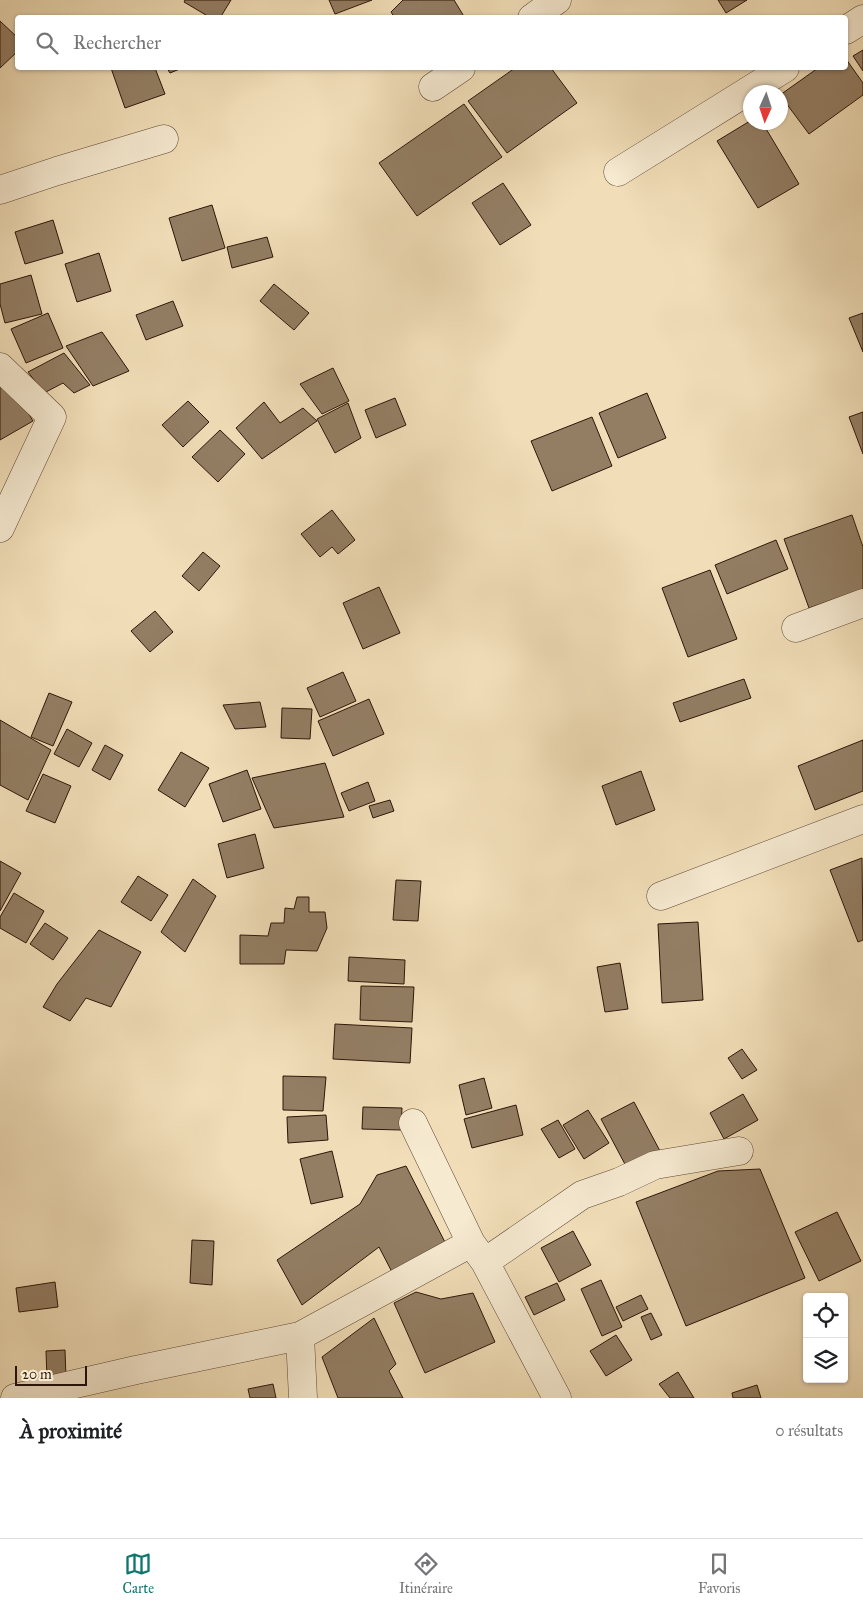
<!DOCTYPE html>
<html lang="fr">
<head>
<meta charset="utf-8">
<style>
	:root { --surface:#fff; --page:#f2f2f2; --text:#202124; --muted:#757577; --line:#e0e0e0; --accent:#0f766e }
	body { margin:0; font-family:"IM FELL Great Primer",serif; background:var(--page); color:var(--text) }
	.controls { position:absolute; right:15px; bottom:15px; display:grid; overflow:hidden; border-radius:5px; box-shadow:0 1px 4px #0004 }
	.controls button { width:45px; height:45px; display:grid; place-items:center; padding:0; border:0; border-bottom:1px solid var(--line); background:var(--surface); color:var(--text); font:25px sans-serif }
	.compass { position:absolute; left:743px; top:85px; width:45px; height:45px; border-radius:50%; background:var(--surface); box-shadow:0 1px 4px #0004; rotate:183deg }
	.scale { position:absolute; left:15px; bottom:12px; width:72px; box-sizing:border-box; padding-left:5px; border:2px solid #2e1509; border-top:0; font-size:14px; line-height:18px; white-space:nowrap; color:#2e1509; -webkit-text-stroke:4px #f6ead1; paint-order:stroke }
	.list { margin:0; padding:0; list-style:none }
	h2 { display:flex; justify-content:space-between; align-items:center; height:65px; margin:0; padding:0 20px; font-size:21px }
	h2 small { font-size:16px; font-weight:400; color:var(--muted) }
	.icon { flex:none; width:28px; height:28px; fill:none; stroke:currentColor; stroke-width:2; stroke-linecap:round; stroke-linejoin:round }
	.map { position:relative; flex:none; width:863px; height:1398px; overflow:hidden }
	.search { position:absolute; background:var(--surface); box-shadow:0 1px 4px #0004; left:15px; right:15px; top:15px; height:55px; display:flex; align-items:center; gap:12px; box-sizing:border-box; padding:0 18px; border-radius:5px; color:var(--muted); font-size:19px }
	.sheet { height:140px; background:var(--surface) }
	nav { display:flex; justify-content:space-around; align-items:center; box-sizing:border-box; height:70px; border-top:1px solid var(--line); background:var(--surface); font-size:14px; color:var(--muted) }
	nav a { display:grid; justify-items:center; gap:2px }
	nav .on { color:var(--accent) }
	.map>svg:first-child { display:block }
</style>
</head>
<body>
<div class="map">
<svg width="863" height="1398" viewBox="0 0 863 1398">
	<rect width="100%" height="100%" fill="#f1deb8"/>
	<filter id="stains"><feTurbulence type="fractalNoise" baseFrequency=".004" numOctaves="4"/><feColorMatrix values="0 0 0 0 .2 0 0 0 0 .09 0 0 0 0 .02 0 0 0 .5 -.17"/></filter>
	<radialGradient id="worn" r=".72"><stop offset=".6" stop-color="#630" stop-opacity="0"/><stop offset="1" stop-color="#630" stop-opacity=".3"/></radialGradient>
	<path fill="#937e64" stroke="#2e1509" d="M185,0h46l-11,18h-9l-27,-16z
		M329,0h43l-37,14z
		M403,0h51l11,18h-70l-4,-6z
		M718,0h29l-21,13z
		M0,21l18,17v13l-18,17z
		M863,50v21l-10,-15z
		M846,59l17,24v12l-54,39 -29,-39 38,-27h28z
		M111,68h44l10,26 -40,14z
		M167,68h15l-12,5z
		M515,68h36l26,35 -70,50 -39,-52z
		M464,104l38,53 -85,59 -38,-53z
		M750,121v1h12l37,62 -41,24 -41,-67z
		M503,183l28,42 -31,20 -28,-42z
		M212,205l13,43 -43,13 -13,-43z
		M53,220l10,33 -38,11 -10,-32z
		M267,237l6,20 -41,11 -5,-21z
		M99,253l12,38 -34,11 -12,-38z
		M31,275l11,39 -37,9 -5,-19v-20z
		M274,284l35,29 -15,17 -34,-29z
		M173,301l10,25 -37,14 -10,-25z
		M48,313l15,35 -37,15 -15,-34z
		M863,313v39l-14,-34z
		M102,332l27,39 -36,15 -27,-40z
		M64,353l26,32 -16,8 -11,-10 -19,10 -16,-21z
		M333,368l16,33 -27,13 -22,-30z
		M5,375l28,46 -33,19v-62z
		M647,393l19,45 -48,20 -19,-45z
		M395,398l11,27 -30,13 -11,-28z
		M188,401l21,21 -26,25 -21,-22z
		M264,402l16,21 23,-15 14,13 -55,38 -26,-31z
		M348,403l13,35 -26,15 -18,-34z
		M863,412v42l-14,-37z
		M592,417l20,49 -60,25 -21,-50z
		M220,430l25,24 -27,28 -26,-25z
		M332,510l23,30 -17,14 -6,-7 -12,10 -19,-23z
		M852,515l11,32v42l-54,19 -25,-69z
		M776,540l12,29 -61,25 -12,-29z
		M203,552l17,14 -21,25 -17,-15z
		M710,570l27,69 -49,18 -26,-69z
		M379,587l21,46 -37,16 -20,-46z
		M155,611l18,21 -23,20 -19,-21z
		M343,672l13,29 -36,16 -13,-29z
		M744,679l7,19 -71,24 -7,-19z
		M49,693l23,9 -19,44 -22,-9z
		M369,699l15,35 -51,22 -15,-35z
		M260,702l6,25 -31,2 -12,-24z
		M282,708l30,1 -2,30 -29,-1z
		M0,720l51,30 -23,50 -28,-15z
		M67,729l25,14 -13,24 -25,-13z
		M863,740v51l-48,19 -17,-44z
		M105,745l18,10 -13,25 -18,-10z
		M181,752l28,16 -24,39 -27,-17z
		M325,763l19,54 -70,11 -22,-50z
		M247,770l14,39 -38,13 -14,-38z
		M641,771l14,39 -39,15 -14,-39z
		M43,774l28,12 -16,37 -29,-12z
		M368,782l7,19 -26,10 -8,-18z
		M390,800l4,11 -21,7 -4,-12z
		M255,834l9,34 -37,10 -9,-34z
		M862,858l1,82 -5,2 -28,-72z
		M0,861l21,12 -21,38z
		M138,876l30,19 -17,26 -30,-19z
		M193,879l23,17 -31,56 -24,-20z
		M396,880l25,1 -3,40 -25,-1z
		M14,893l30,18 -18,32 -26,-15v-11z
		M297,897h12v15h16l2,16 -10,23 -31,-1 -2,14h-44v-29l28,1 3,-13h13l1,-15 9,1z
		M698,922l5,78 -41,3 -4,-79z
		M45,923l23,15 -15,22 -23,-16z
		M99,930l42,22 -30,55 -25,-9 -16,23 -27,-14 14,-23z
		M349,957l56,3 -1,24 -56,-3z
		M620,963l8,46 -23,3 -8,-45z
		M361,986l53,1 -2,35 -52,-2z
		M335,1024l77,4 -2,35 -77,-4z
		M742,1049l15,21 -15,9 -14,-21z
		M283,1076l43,1 -3,34 -40,-1z
		M484,1078l8,30 -26,7 -7,-30z
		M743,1094l15,26 -34,19 -14,-26z
		M634,1102l26,49 -33,17 -26,-49z
		M516,1105l7,30 -51,13 -8,-29z
		M363,1107l39,1 -1,22 -39,-1z
		M588,1110l21,33 -25,16 -21,-34z
		M326,1115l2,25 -40,3 -1,-26z
		M558,1120l17,29 -16,9 -18,-29z
		M332,1151l11,46 -32,7 -11,-45z
		M406,1166l43,84 -57,22 -13,-25 -77,58 -25,-45 83,-56 17,-29z
		M760,1169l45,109 -119,48 -50,-124 82,-31z
		M837,1212l24,49 -42,20 -24,-49z
		M573,1231l18,34 -32,17 -18,-34z
		M192,1240l22,1 -2,44 -22,-2z
		M601,1280l21,47 -20,9 -21,-47z
		M55,1282l3,25 -39,5 -3,-24z
		M557,1283l8,17 -31,15 -9,-18z
		M416,1292l25,7 32,-6 22,49 -70,31 -31,-70z
		M641,1295l7,14 -25,12 -7,-14z
		M651,1313l11,22 -11,5 -10,-23z
		M374,1318l22,46 -7,7 14,27h-65l-16,-41z
		M616,1335l16,25 -26,16 -16,-25z
		M65,1350l1,28 -19,1 -1,-28z
		M678,1372l16,26h-24l-11,-14z
		M273,1384l3,14h-26l-2,-9z
		M757,1385l4,13h-28l-1,-5z"/>
	<g fill="none" stroke-linecap="round" stroke-linejoin="round">
		<defs>
			<path id="minor" d="M532,18l25,-18
				M846,30l17,-11
				M433,87l28,-19
				M618,172l167,-104
				M0,190l57,-19 107,-32
				M0,367l52,50 -52,111
				M796,628l67,-25
				M661,896l202,-77
				M413,1123l58,120 14,19 72,136
				M485,1262l97,-67 37,-13 36,-17 84,-14
				M300,1336l3,62
				M15,1398l121,-28 164,-34 171,-93"/>
		</defs>
		<use href="#minor" stroke="#5f4735" stroke-width="29"/>
		<use href="#minor" stroke="#f6ead1" stroke-width="28"/>
	</g>
	<rect width="100%" height="100%" filter="url(#stains)"/>
	<rect width="100%" height="100%" fill="url(#worn)"/>
</svg>
<div class="controls">
<button><svg class="icon" aria-label="locate" viewBox="0 0 24 24"><circle cx="12" cy="12" r="6"/><path d="M12 2v4M12 18v4M2 12h4M18 12h4"/></svg></button>
<button><svg class="icon" aria-label="layers" viewBox="0 0 24 24"><path d="M12 4l9 5-9 5-9-5zM3 14l9 5 9-5"/></svg></button>
</div>
<svg class="compass" viewBox="-18 -18 36 36"><path d="M0-13l5 13h-10z" fill="#e53935"/><path d="M0 13l5-13h-10z" fill="#757577"/></svg>
<div class="scale">20 m</div>
<div class="search"><svg class="icon" aria-label="search" viewBox="0 0 24 24"><circle cx="10" cy="10" r="6"/><path d="M15 15l6 6"/></svg>Rechercher</div>
</div>
<section class="sheet">
<h2>À proximité<small>0 résultats</small></h2>
<ul class="list">
</ul>
</section>
<nav>
<a class="on"><svg class="icon" aria-label="map" viewBox="0 0 24 24"><path d="M3 6l6-2 6 2 6-2v14l-6 2-6-2-6 2zM9 4v14M15 6v14"/></svg>Carte</a>
<a><svg class="icon" aria-label="directions" viewBox="0 0 24 24"><path d="M12 3l9 9-9 9-9-9zM9 14v-3h6M13 9l2 2-2 2"/></svg>Itinéraire</a>
<a><svg class="icon" aria-label="saved" viewBox="0 0 24 24"><path d="M7 4h10v16l-5-4-5 4z"/></svg>Favoris</a>
</nav>
</body>
</html>
